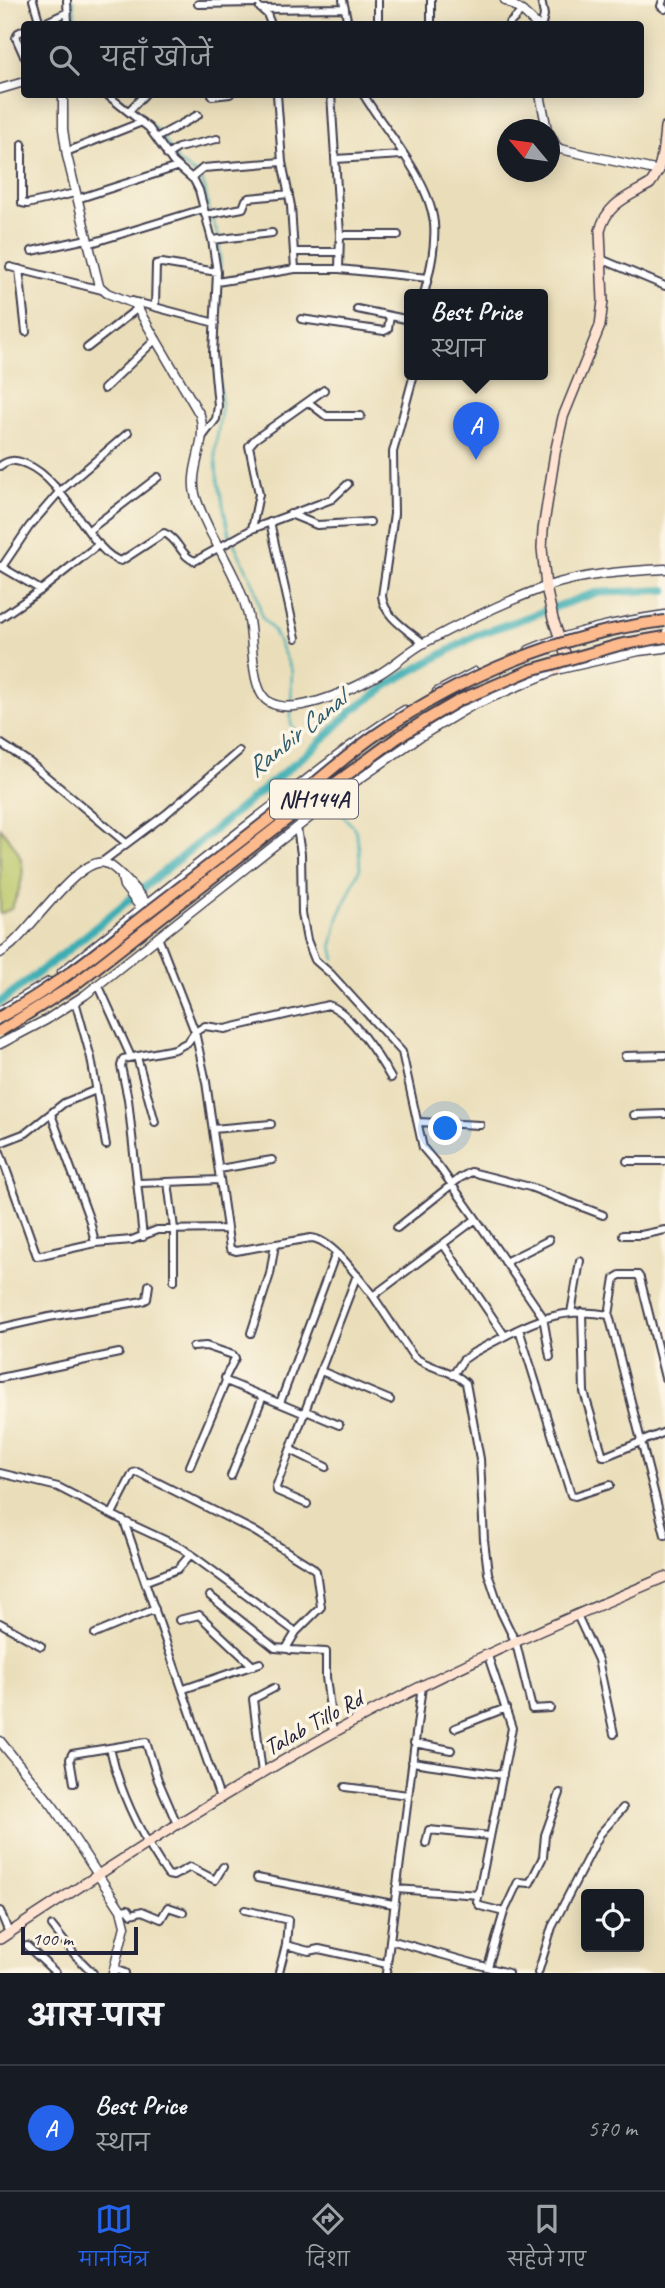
<!DOCTYPE html>
<html lang="hi">
<head>
<meta charset="utf-8">
<style>
	:root { --surface:#171b24; --page:#242831; --text:#f1f3f6; --muted:#9ea1a6; --line:#363941; --accent:#2563eb }
	body { margin:0; font-family:Caveat,"Playpen Sans Deva",sans-serif; background:var(--page); color:var(--text) }
	.controls { position:absolute; right:21px; bottom:21px; display:grid; overflow:hidden; border-radius:7px; box-shadow:0 4px 18px #0003 }
	.controls button { width:63px; height:63px; display:grid; place-items:center; padding:0; border:0; border-bottom:2px solid var(--line); background:var(--surface); color:var(--text); font:35px sans-serif }
	.compass { position:absolute; left:497px; top:119px; width:63px; height:63px; border-radius:50%; background:var(--surface); box-shadow:0 4px 18px #0003; rotate:299deg }
	.scale { position:absolute; left:21px; bottom:18px; width:117px; box-sizing:border-box; padding-left:7px; border:4px solid #22223b; border-top:0; font-size:19px; line-height:24px; white-space:nowrap; color:#22223b; -webkit-text-stroke:5px #fcf5e5; paint-order:stroke }
	.you { position:absolute; left:446px; top:1129px; width:24px; height:24px; margin:-18px; border:5px solid #fff; border-radius:50%; background:#1a73e8; box-shadow:0 0 0 10px #1a73e833 }
	.badge { display:grid; place-items:center; width:46px; height:46px; border-radius:50%; background:var(--accent); color:#fff; font-size:23px; font-weight:700 }
	.pin { position:absolute; translate:-50% -58px; filter:drop-shadow(0 2px 4px #0008) }
	.pin::after { content:''; position:absolute; top:37px; width:24px; height:21px; background:inherit; clip-path:polygon(0 0,100% 0,50% 100%) }
	.popup { position:absolute; left:404px; top:289px; width:144px; height:91px; box-sizing:border-box; display:grid; place-content:center; border-radius:7px; background:var(--surface); filter:drop-shadow(0 2px 5px #0005); font-size:23px; white-space:nowrap; color:var(--muted) }
	.popup b { font-size:26px; color:var(--text) }
	.popup::after { content:''; position:absolute; left:50%; top:100%; margin-left:-14px; border:14px solid transparent; border-top-color:var(--surface) }
	.list { margin:0; padding:0; list-style:none }
	h2 { display:flex; justify-content:space-between; align-items:center; height:91px; margin:0; padding:0 28px; font-size:30px }
	h2 small { font-size:23px; font-weight:400; color:var(--muted) }
	.list li { display:grid; grid-template-columns:46px 1fr auto; gap:21px; align-items:center; box-sizing:border-box; height:126px; padding:0 28px; border-top:2px solid var(--line) }
	.list b { display:block; font-size:26px; white-space:nowrap }
	.list p { margin:0; font-size:23px; white-space:nowrap; color:var(--muted) }
	.list em { font-size:23px; font-style:normal; color:var(--muted) }
	.icon { flex:none; width:38px; height:38px; fill:none; stroke:currentColor; stroke-width:2; stroke-linecap:round; stroke-linejoin:round }
	.map { position:relative; flex:none; width:665px; height:1973px; overflow:hidden }
	.search { position:absolute; background:var(--surface); box-shadow:0 4px 18px #0003; left:21px; right:21px; top:21px; height:77px; display:flex; align-items:center; gap:18px; box-sizing:border-box; padding:0 24px; border-radius:7px; color:var(--muted); font-size:26px }
	.sheet { height:217px; background:var(--surface) }
	nav { display:flex; justify-content:space-around; align-items:center; box-sizing:border-box; height:98px; border-top:2px solid var(--line); background:var(--surface); font-size:19px; color:var(--muted) }
	nav a { display:grid; justify-items:center; gap:4px }
	nav .on { color:var(--accent) }
	.map>svg:first-child { display:block }
</style>
</head>
<body>
<div class="map">
<svg width="665" height="1973" viewBox="0 0 665 1973">
	<rect width="100%" height="100%" fill="#fcf5e5"/>
	<filter id="ink" filterUnits="userSpaceOnUse"><feTurbulence type="fractalNoise" baseFrequency=".0143" numOctaves="2"/><feDisplacementMap in="SourceGraphic" scale="14" xChannelSelector="R" yChannelSelector="G"/><feConvolveMatrix kernelMatrix="1 2 1 2 8 2 1 2 1" color-interpolation-filters="sRGB"/></filter>
	<filter id="wash" filterUnits="userSpaceOnUse"><feTurbulence type="fractalNoise" baseFrequency=".00686" numOctaves="4" result="noise"/><feDisplacementMap in="SourceGraphic" scale="28" xChannelSelector="R" yChannelSelector="G"/><feGaussianBlur stdDeviation="1.57" result="paint"/><feColorMatrix in="noise" values="0 0 0 0 0 0 0 0 0 0 0 0 0 0 0 0 0 1.4 0 .05"/><feComposite in="paint" operator="in"/></filter>
	<g filter="url(#wash)">
		<rect width="100%" height="100%" fill="#eadeba"/>
		<path fill="#bac769" stroke="#6e7452" stroke-width="2" d="M0,828c28,30 28,45 11,81l-11,5z"/>
		<g fill="none" stroke-linecap="round" stroke-linejoin="round">
			<path stroke="#3badb3" stroke-width="2.5" d="M73,0l3,24
				M115,94l44,38 20,30 22,16 4,11 3,17 11,33 1,15v47l-4,55 6,48 -7,46 2,25 12,58 26,54 7,30 11,13 19,41 -1,31
				M291,709v15l10,17
				M335,960l-3,-15 6,-27 22,-50 -1,-21 -4,-18 -16,-18 -4,-9"/>
			<path stroke="#3badb3" stroke-width="8" d="M0,1002l68,-52 248,-204 37,-36 41,-29 83,-46 118,-42 70,-3"/>
		</g>
	</g>
	<g filter="url(#ink)">
		<g fill="none" stroke-linecap="round" stroke-linejoin="round">
			<defs>
				<path id="minor" d="M33,0l7,24
					M67,0l1,24
					M343,0l5,24
					M541,0l3,15 -2,9
					M663,0l-2,6 4,3
					M198,4l59,-1
					M260,8l7,6 4,10
					M261,9l84,-1
					M42,24l26,-12
					M378,24v-24
					M431,24v-24
					M509,24l13,-13
					M24,30l-6,3 -2,5 8,18
					M106,94l43,34 24,34 21,18 5,10 13,50 5,32 -4,81 5,53 -2,13 -13,17
					M277,94l5,68 9,44 4,63
					M331,94l9,141 -1,34
					M363,94c23,38 66,85 71,129 2,24 -4,48 -10,71
					M212,96l18,-2
					M129,111l16,-17
					M156,138l42,-23
					M22,144v59l5,1 48,-11
					M66,152l76,-30
					M167,155l11,-7 39,-9
					M335,159l67,-4
					M192,177l11,-9 79,-6
					M77,199l100,-32
					M205,215l38,-7 3,-8 3,-2 40,-4
					M340,235h58
					M212,240l60,-7
					M88,244l115,-35
					M32,251l55,-12
					M294,252h45
					M601,259l64,27
					M10,267l92,23
					M19,269l7,63
					M217,282l78,-13h44l89,9
					M132,301l83,22
					M155,307l1,-43 6,-1 55,9
					M357,309l53,11
					M301,319l83,12 4,-2 2,-13
					M87,348l51,-40
					M414,374l-21,78 1,62 -12,82c2,21 26,34 41,47
					M104,389l52,-50
					M308,402l18,14h35
					M0,466c9,-7 15,-6 26,-2 41,17 65,90 95,97l43,-28c14,5 17,24 31,28l57,-32 80,-30 16,-15
					M290,514l27,11 53,-3
					M270,522l26,116
					M252,529l7,-35 -10,-48 6,-7 69,-49
					M89,530l69,-53
					M0,566l41,24
					M2,567l27,-40 31,-36 68,-58
					M0,618l41,-28 58,-46
					M0,743l29,19 97,81
					M297,828l4,26 1,59 5,27 8,20 16,14 71,78 21,96 17,20 36,51 67,98 7,40
					M102,862l64,-48 73,-63
					M158,937l37,95 11,50 24,167 6,2 75,-13c21,1 49,42 62,58
					M98,984l33,73
					M75,1001l16,57 15,87
					M625,1056l40,-1
					M137,1057l18,65
					M51,1114l39,107 5,22
					M634,1115l31,-1
					M418,1122l62,3
					M213,1129l58,-5
					M0,1143l26,-10 38,-30 32,-13
					M0,1152l37,104 58,-13 37,-3 25,-10 70,-1
					M627,1161h38
					M219,1169l53,-9
					M168,1182l6,47v52
					M139,1183l81,-3
					M476,1219l-103,77 40,60c15,13 39,13 53,27l14,76 4,81 4,33 13,39 15,31 16,66 18,-1
					M397,1228l63,-50 11,-6 59,15 73,28
					M623,1235h18l24,-5
					M143,1237l-15,-138 -7,-33 2,-7 52,-10 13,-7 7,-10 10,-6 20,3 103,-24c22,6 52,54 63,73
					M443,1244l62,92
					M505,1262l44,-22
					M582,1312l2,80 19,64h3l59,-24
					M571,1313l9,-52
					M609,1315l6,-37 5,-3h18l2,3 25,100
					M0,1328l49,-11 94,-16 4,-2 2,-14
					M519,1329l52,166 4,1 35,-11
					M251,1333l19,-59 5,-30
					M193,1347l13,-1 27,9 2,3 -10,20 1,3 79,33
					M321,1371l69,29
					M453,1375l10,-15 10,-7c46,-24 81,-49 136,-38l56,220
					M0,1378l119,-25
					M280,1403l56,-150
					M306,1411l33,14
					M291,1450l35,17
					M190,1466l36,-85
					M0,1473l58,14 66,34 96,277
					M231,1476l32,-80
					M307,1504l-30,-13 -1,-4 81,-212
					M112,1514l21,-41 4,-1 117,59 58,36 4,4 5,36 -25,25 -9,15 3,3 36,2v25l7,56
					M126,1522l56,26 114,84
					M146,1581l32,-12 13,-15
					M210,1596l65,52 13,1
					M577,1615l21,45 16,74
					M179,1620l20,-5 54,51
					M0,1623l41,23
					M95,1634l60,-25
					M488,1656l24,72 -35,174 3,4 24,6 -16,55
					M184,1689l76,-26
					M455,1728l51,-20
					M414,1743l37,7
					M110,1748c10,47 31,88 58,127l5,1 17,-9 25,13 8,-13
					M412,1762l91,13
					M262,1773l-9,-74 21,-11
					M74,1783l-4,-24 2,-5 74,-12 12,38 19,44
					M345,1787l63,8
					M426,1843l3,-13 61,6
					M257,1878l136,26
					M396,1889l83,6
					M121,1910l7,-1 4,5 10,-3 19,8 7,-12 15,5
					M245,1910l43,10 -2,25 23,6 10,-2 68,15
					M0,1911l9,22
					M504,1912l14,-30 12,1 13,-26 2,-22 15,-42
					M52,1926l23,29 18,18
					M390,1940l118,33
					M27,1946l29,27
					M114,1969l11,4
					M279,1972l7,-27
					M386,1973l36,-287
					M538,1973l14,-46 48,-93 23,-26"/>
				<path id="tertiary" d="M505,0l17,11 14,13
					M0,89l24,-7
					M63,94v35l4,27 32,130 8,7 28,11 65,111c8,28 -11,52 -5,79 3,13 10,26 16,39 14,26 30,53 37,82 5,22 3,59 13,78 17,34 97,-6 120,-20 15,-9 28,-22 43,-30 39,-21 80,-41 121,-56 38,-13 80,-16 120,-18
					M540,94l7,36
					M550,134l6,12 4,3 99,22
					M529,650c45,-19 89,-28 136,-35
					M437,692l38,-20
					M122,878l2,8 17,22
					M0,953c4,-3 9,-6 13,-10 18,-15 67,-87 92,-80 11,3 34,31 42,41
					M62,972c71,-56 141,-113 213,-168 42,-32 84,-67 130,-94
					M0,1011l49,-29
					M0,1044l46,-24 39,-25 267,-211 67,-47 52,-31 85,-36 83,-19 26,-3
					M0,1741l53,65 68,104 4,16 -12,47"/>
				<path id="secondary" d="M556,670l8,-10 1,-7 -12,-34 -7,-32 -4,-39 1,-18 12,-77 8,-36 37,-91 3,-25 -3,-70c7,-28 28,-34 50,-47 13,-16 13,-38 15,-57
					M0,1939c126,-83 251,-165 385,-234 91,-48 186,-88 280,-128"/>
			</defs>
			<use href="#minor" stroke="#403e4e" stroke-width="10"/>
			<use href="#tertiary" stroke="#403e4e" stroke-width="11"/>
			<use href="#secondary" stroke="#403e4e" stroke-width="12"/>
			<use href="#minor" stroke="#fff" stroke-width="6"/>
			<use href="#tertiary" stroke="#fff" stroke-width="8"/>
			<use href="#secondary" stroke="#fee3d1" stroke-width="9"/>
			<defs>
				<path id="trunk-bridge" d="M0,1017c53,-28 100,-67 147,-104 49,-38 98,-75 147,-113 28,-22 54,-46 83,-66 85,-58 185,-101 288,-113
					M0,1031l74,-46 225,-175 98,-72 32,-20 31,-18 71,-30 88,-25 46,-8"/>
			</defs>
			<use href="#trunk-bridge" stroke="#403e4e" stroke-width="14" stroke-linecap="butt"/>
			<use href="#trunk-bridge" stroke="#fcba8d" stroke-width="10"/>
		</g>
	</g>
	<g text-anchor="middle" dominant-baseline="central" stroke-width="7" stroke-linejoin="round" paint-order="stroke">
		<rect fill="#fcf5e5" stroke="#63616e" stroke-width="2" x="270" y="779.5" width="88" height="39" rx="5"/>
		<g font-size="23" font-weight="bold" fill="#22223b">
			<text x="314" y="799">NH144A</text>
		</g>
		<g font-size="24" fill="#22223b" stroke="#fcf5e5">
			<text transform="translate(313 1723) rotate(-29)">Talab Tillo Rd</text>
		</g>
		<g font-size="26" font-style="italic" fill="#2c5a6b" stroke="#fcf5e5">
			<text transform="translate(296 734) rotate(-39)">Ranbir Canal</text>
		</g>
	</g>
</svg>
<div class="controls">
<button><svg class="icon" aria-label="locate" viewBox="0 0 24 24"><circle cx="12" cy="12" r="6"/><path d="M12 2v4M12 18v4M2 12h4M18 12h4"/></svg></button>
</div>
<svg class="compass" viewBox="-18 -18 36 36"><path d="M0-13l5 13h-10z" fill="#e53935"/><path d="M0 13l5-13h-10z" fill="#9ea1a6"/></svg>
<div class="scale">100 m</div>
<div class="you"></div>
<div class="pin badge" style="left:476px;top:460px">A</div>
<div class="popup"><b>Best Price</b>स्थान</div>
<div class="search"><svg class="icon" aria-label="search" viewBox="0 0 24 24"><circle cx="10" cy="10" r="6"/><path d="M15 15l6 6"/></svg>यहाँ खोजें</div>
</div>
<section class="sheet">
<h2>आस-पास<small></small></h2>
<ul class="list">
<li><span class="badge">A</span><div><b>Best Price</b><p>स्थान</p></div><em>570 m</em></li>
</ul>
</section>
<nav>
<a class="on"><svg class="icon" aria-label="map" viewBox="0 0 24 24"><path d="M3 6l6-2 6 2 6-2v14l-6 2-6-2-6 2zM9 4v14M15 6v14"/></svg>मानचित्र</a>
<a><svg class="icon" aria-label="directions" viewBox="0 0 24 24"><path d="M12 3l9 9-9 9-9-9zM9 14v-3h6M13 9l2 2-2 2"/></svg>दिशा</a>
<a><svg class="icon" aria-label="saved" viewBox="0 0 24 24"><path d="M7 4h10v16l-5-4-5 4z"/></svg>सहेजे गए</a>
</nav>
</body>
</html>
